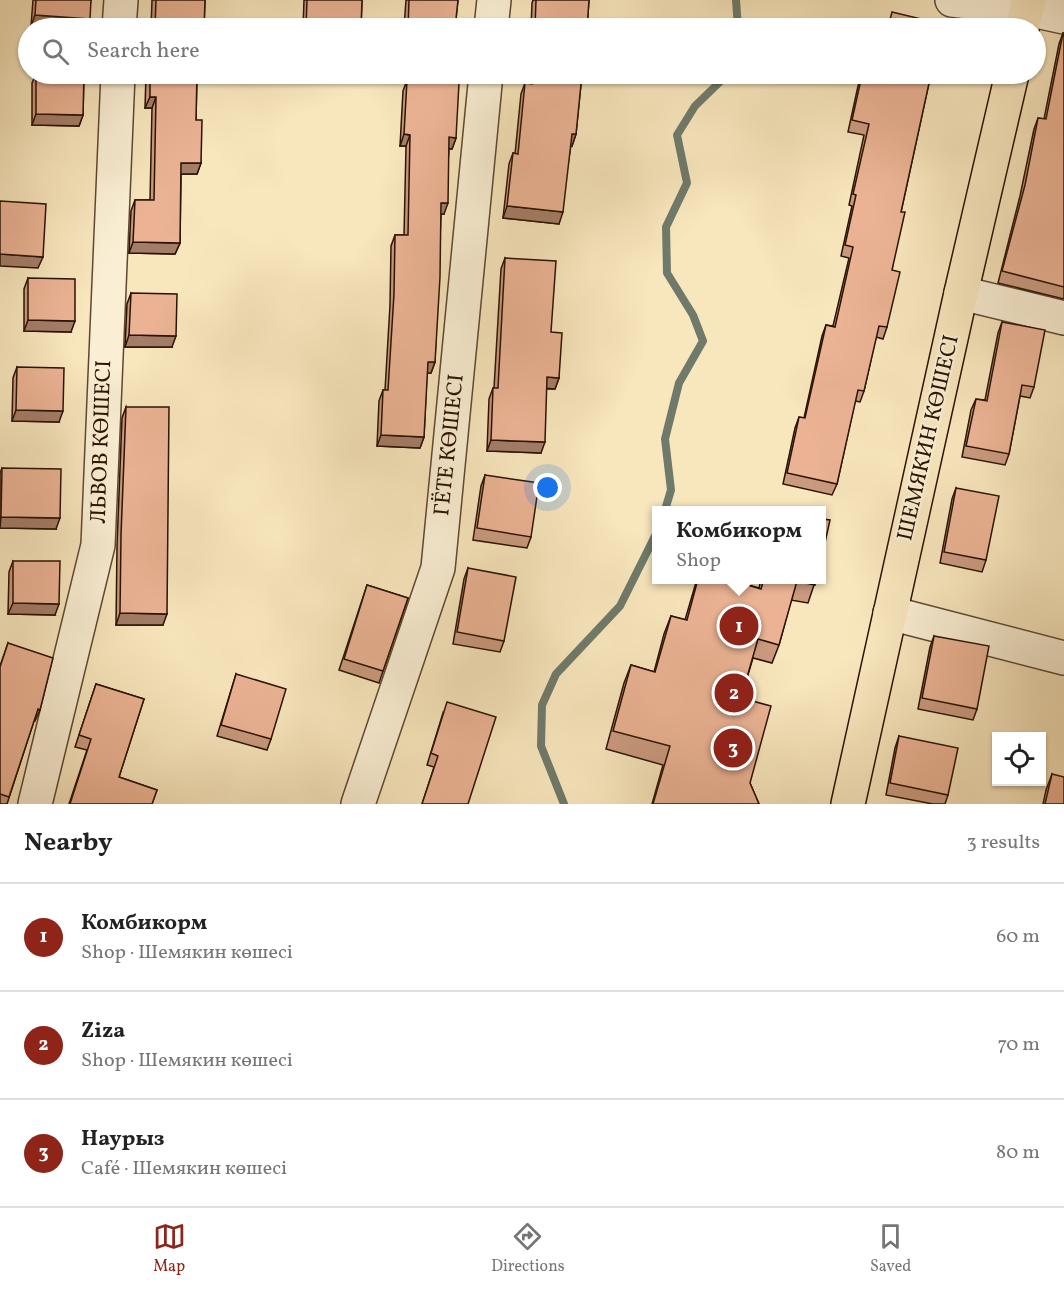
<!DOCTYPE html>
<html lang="en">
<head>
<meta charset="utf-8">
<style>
	:root { --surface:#fff; --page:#f6f6f6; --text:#222; --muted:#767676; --line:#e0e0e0; --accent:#8f2418 }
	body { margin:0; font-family:Vollkorn,serif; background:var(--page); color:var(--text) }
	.controls { position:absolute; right:18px; bottom:18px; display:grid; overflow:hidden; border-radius:0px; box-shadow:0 2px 4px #0004 }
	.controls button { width:54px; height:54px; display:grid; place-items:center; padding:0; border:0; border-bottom:2px solid var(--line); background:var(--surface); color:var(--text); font:30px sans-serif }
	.you { position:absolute; left:548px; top:488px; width:21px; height:21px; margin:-15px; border:4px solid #fff; border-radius:50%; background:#1a73e8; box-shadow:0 0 0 9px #1a73e833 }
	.badge { display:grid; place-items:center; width:39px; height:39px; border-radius:50%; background:var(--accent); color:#fff; font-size:20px; font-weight:700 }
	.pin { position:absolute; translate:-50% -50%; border:3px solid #fff; box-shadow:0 2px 6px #0006 }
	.popup { position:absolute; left:652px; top:506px; width:174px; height:78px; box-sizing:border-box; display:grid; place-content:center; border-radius:0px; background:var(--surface); filter:drop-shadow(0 2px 4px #0005); font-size:20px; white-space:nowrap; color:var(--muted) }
	.popup b { font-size:22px; color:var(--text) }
	.popup::after { content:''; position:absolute; left:50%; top:100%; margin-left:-12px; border:12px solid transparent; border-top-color:var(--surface) }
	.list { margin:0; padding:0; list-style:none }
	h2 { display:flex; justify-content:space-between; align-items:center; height:78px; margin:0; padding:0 24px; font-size:26px }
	h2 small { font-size:20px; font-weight:400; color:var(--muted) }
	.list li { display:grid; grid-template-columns:39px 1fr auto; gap:18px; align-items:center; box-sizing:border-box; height:108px; padding:0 24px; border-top:2px solid var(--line) }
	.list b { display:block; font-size:22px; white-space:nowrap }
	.list p { margin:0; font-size:20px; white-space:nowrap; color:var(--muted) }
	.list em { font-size:20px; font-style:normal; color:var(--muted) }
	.icon { flex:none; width:33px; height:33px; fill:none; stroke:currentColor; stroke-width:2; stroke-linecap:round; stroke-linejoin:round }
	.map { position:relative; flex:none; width:1064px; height:804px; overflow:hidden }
	.search { position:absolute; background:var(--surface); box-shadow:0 2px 4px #0004; left:18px; right:18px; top:18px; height:66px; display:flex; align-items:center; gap:15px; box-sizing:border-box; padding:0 21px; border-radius:33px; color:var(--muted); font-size:22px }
	.sheet { height:402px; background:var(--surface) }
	nav { display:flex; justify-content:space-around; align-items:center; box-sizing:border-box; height:84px; border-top:2px solid var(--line); background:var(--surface); font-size:16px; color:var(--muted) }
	nav a { display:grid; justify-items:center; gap:3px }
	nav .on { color:var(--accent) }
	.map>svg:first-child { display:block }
</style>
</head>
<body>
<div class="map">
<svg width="1064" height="804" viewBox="0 0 1064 804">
	<rect width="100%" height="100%" fill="#f8e6bd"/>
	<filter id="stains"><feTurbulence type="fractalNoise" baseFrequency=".00333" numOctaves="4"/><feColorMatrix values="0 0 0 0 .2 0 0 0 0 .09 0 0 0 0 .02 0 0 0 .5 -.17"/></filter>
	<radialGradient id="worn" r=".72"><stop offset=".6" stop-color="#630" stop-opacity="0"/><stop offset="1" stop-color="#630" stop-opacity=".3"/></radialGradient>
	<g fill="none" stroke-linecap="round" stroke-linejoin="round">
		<path stroke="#6f7a6a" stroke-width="8" d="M736,0l2,28
			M665,510l6,-20 -6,-51 14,-56 24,-42 -10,-26 -26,-42 -1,-46 21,-44 -10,-48 18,-29 33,-32
			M564,804l-23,-58 1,-41 14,-31 64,-68 36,-72"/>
		<defs>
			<path id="minor" d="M952,0l75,9 37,8
				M119,28l2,-28
				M491,28l3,-28
				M961,293l103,25
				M890,613l174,45
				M35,804l63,-259 20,-471
				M358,804l80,-236 48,-494"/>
			<path id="major" d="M1022,28l7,-28
				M848,804l113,-511 51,-219"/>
		</defs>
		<use href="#minor" stroke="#5e4732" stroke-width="36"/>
		<use href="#major" stroke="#2a1203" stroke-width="36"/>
		<use href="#minor" stroke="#faefd4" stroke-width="33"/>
		<use href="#major" stroke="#f8e6bd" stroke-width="33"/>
	</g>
	<path fill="#ca9a7f" stroke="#2a1203" stroke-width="1.5" d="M33,0h58l-5,28h-23l-32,-2z
		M152,0h53l-1,28h-53z
		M304,0h58l-1,28h-58z
		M406,0h52l-3,28h-51z
		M533,0h56l-2,28h-56l1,-25z
		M1063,33h1v266l-66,-16 22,-87 14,-67 4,-11 6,1 15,-75z
		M36,74h48l-1,41 -4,11 -47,-1v-42z
		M146,74h51l-1,46 5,43 -4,11h-16l-1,69 -5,11 -46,-1 2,-42 4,-11h15l2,-92h-7z
		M529,74h53l-6,60 -4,12 -1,-1 -12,79 -56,-6 6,-54 4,-11 2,1 6,-60 4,-11h3z
		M876,74h55l-30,138 -9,58 -5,57 -4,12 -7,-2 -12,54 -4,11 -5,-1 -18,83 -5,11 -49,-11 12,-56 4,-11 5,1 18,-82 4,-11 7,1 16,-68 -8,-2 11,-50 -3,-1 15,-70 -16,-3 10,-46 4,-11 13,3z
		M407,80l49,58 -4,11h-3l-5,65h-3l-6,148 -4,11h-4l-3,64 -4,11 -43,-2 2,-45 4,-11h2l5,-85 1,-59 4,-11h9l2,-89h-6l3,-55z
		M505,258l46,74 8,46 -4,11h-9l-5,64 -54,-2 2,-52 4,-11h1l7,-119z
		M28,278l43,54 -47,-1v-42z
		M131,293l41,54h-47l2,-43z
		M1002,322l32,65 -4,11 -10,-2 -11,58 -4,11 -43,-8 9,-47 5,-11 9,1 13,-67z
		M17,367l42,55 -47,-1 1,-43z
		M126,407l37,218h-47l1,-79 5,-128z
		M2,468l54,61 -56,-1v-55z
		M485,475l46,62 -4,11 -54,-8 8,-54z
		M956,488l30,72 -4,12 -42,-9 12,-64z
		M13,561l42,54 -47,-1 1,-42z
		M468,568l36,73 -4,11 -47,-8 11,-65z
		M697,579h31l31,9 2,-9h55l-8,24 -17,-3 -12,45 -7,18 -19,-5 -12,40 9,85 9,21h-107l11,-39 -57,-16 18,-66 7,-18 23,7 10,-38 7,-18 14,4z
		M367,585l41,13 -29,85 -40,-13z
		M934,636l43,73 -4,11 -55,-11 12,-62z
		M8,643l32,67 -5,11h-1l-27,83h-7v-138z
		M236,674l35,65 -4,11 -50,-14z
		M96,684l48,15 -25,78 38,13 -5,14h-83l18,-54 -12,-3z
		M443,713l25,91h-46l12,-37 -7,-2z
		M899,736l49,59 -3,9h-12l-47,-9 9,-47z
		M1052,774l12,30h-21l3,-14z"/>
	<path fill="#a47d68" stroke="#2a1203" stroke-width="1.5" d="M35,15l55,4 -4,9h-23l-32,-2z
		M150,97h6l-4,11h-7z
		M36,114l47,1 -4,11 -47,-1z
		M404,134l6,1 -4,11h-6z
		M572,134h4l-4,12 -4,-1z
		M449,137l7,1 -4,11 -7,-1z
		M181,163h20l-4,11h-20z
		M441,203h7l-4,11h-7z
		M507,206l56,6 -4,12 -56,-6z
		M133,242l47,1 -5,11 -46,-1z
		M0,254l43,3 -5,11 -38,-2z
		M28,320l47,1 -4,11 -47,-1z
		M129,335l47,1 -4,11h-47z
		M428,362h7l-4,11h-7z
		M547,377l12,1 -4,11 -12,-1z
		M16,410l47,1 -4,11 -47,-1z
		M381,435l43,2 -4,11 -43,-2z
		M491,440l54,2 -4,11 -54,-2z
		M1,517l59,1 -4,11 -56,-1z
		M13,603l46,1 -4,11 -47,-1z
		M120,613l47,1 -4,11h-47z"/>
	<path fill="#ebb394" stroke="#2a1203" stroke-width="1.5" d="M36,0h55l-1,19 -55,-4z
		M156,0h49l-1,28h-49z
		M307,0h55l-1,28h-55z
		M409,0h49l-3,28h-47z
		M536,0h53l-2,28h-52z
		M892,12l50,12 -1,4h-53z
		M1063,33h1v254l-62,-16 23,-86 13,-67 8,1z
		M36,74h48l-1,41 -47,-1z
		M150,74h47l-1,46h6l-1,43h-20l-1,80 -47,-1 2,-42h19l2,-103h-6z
		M532,74h50l-6,60h-4l-9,78 -56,-6 6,-53 5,1 7,-71 7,1z
		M878,74h53l-30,138h4l-13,58 8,2 -13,55 -8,-1 -15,65 -6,-1 -21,94 -50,-11 12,-56 6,1 21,-93 9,2 18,-80 -8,-2 11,-50 -3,-1 16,-70 -17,-4 10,-45 15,3z
		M407,80l52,3 -3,55 -7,-1 -1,66h-7l-1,74 -5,85h-7l-4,75 -43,-2 2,-45h5l6,-96 1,-59h13l2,-100 -6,-1z
		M0,201l46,3 -3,53 -43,-3z
		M505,258l51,3 -5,71 11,1 -3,45 -12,-1 -2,65 -54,-2 2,-52h5z
		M28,278l47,1v42l-47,-1z
		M131,293l46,1 -1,42 -47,-1z
		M1002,322l43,8 -11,57 -12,-2 -13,69 -43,-8 10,-47 11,2z
		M17,367l47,1 -1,43 -47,-1z
		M126,407h43l-2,207 -47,-1 1,-78z
		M2,468l59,1 -1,49 -59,-1z
		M485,475l54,8 -8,54 -54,-9z
		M956,488l43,8 -13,64 -42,-8z
		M822,519l8,1 -8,36z
		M13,561h47l-1,43 -46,-1z
		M468,568l48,9 -12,64 -47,-9z
		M698,579h30l33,10 3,-10h52l-1,6 -18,-4 -18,64 -21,-6 -17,59 30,8 -21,77 9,21h-106l17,-58 -57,-15 18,-66 24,7 16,-56 16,4z
		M367,585l41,13 -25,73 -39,-12z
		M934,636l55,10 -12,63 -55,-11z
		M8,643l45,15 -13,52 -2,-1 -29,88 -9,-3v-127z
		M236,674l50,15 -15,50 -50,-14z
		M96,684l48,15 -25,78 38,13 -5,14h-82l21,-65 -12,-4z
		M447,702l49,15 -28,87h-46l16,-48 -7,-3z
		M899,736l59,12 -10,47 -58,-12z
		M1052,774l12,3v27h-19z"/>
	<g text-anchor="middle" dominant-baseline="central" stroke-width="4.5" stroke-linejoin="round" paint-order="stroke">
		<g font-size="22" fill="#2a1203" stroke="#faefd4">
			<text transform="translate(929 438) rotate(-77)">ШЕМЯКИН КӨШЕСІ</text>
			<text transform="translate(102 442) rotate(-88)">ЛЬВОВ КӨШЕСІ</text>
			<text transform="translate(450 445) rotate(-84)">ГЁТЕ КӨШЕСІ</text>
		</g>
	</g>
	<rect width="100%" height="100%" filter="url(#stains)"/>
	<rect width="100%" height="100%" fill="url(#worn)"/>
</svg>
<div class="controls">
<button><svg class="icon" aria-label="locate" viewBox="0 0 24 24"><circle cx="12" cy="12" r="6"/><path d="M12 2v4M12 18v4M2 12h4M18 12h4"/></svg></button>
</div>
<div class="you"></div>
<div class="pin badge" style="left:739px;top:626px">1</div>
<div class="popup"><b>Комбикорм</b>Shop</div>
<div class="pin badge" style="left:734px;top:693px">2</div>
<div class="pin badge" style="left:733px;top:748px">3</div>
<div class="search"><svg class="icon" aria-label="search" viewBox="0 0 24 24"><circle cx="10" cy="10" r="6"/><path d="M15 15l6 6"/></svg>Search here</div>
</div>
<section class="sheet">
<h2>Nearby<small>3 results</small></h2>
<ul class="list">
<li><span class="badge">1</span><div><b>Комбикорм</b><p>Shop · Шемякин көшесі</p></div><em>60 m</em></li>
<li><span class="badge">2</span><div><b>Ziza</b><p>Shop · Шемякин көшесі</p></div><em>70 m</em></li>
<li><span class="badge">3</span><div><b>Наурыз</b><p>Café · Шемякин көшесі</p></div><em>80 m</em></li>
</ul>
</section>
<nav>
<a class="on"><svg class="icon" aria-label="map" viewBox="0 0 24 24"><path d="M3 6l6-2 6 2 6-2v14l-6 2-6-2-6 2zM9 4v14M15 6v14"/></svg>Map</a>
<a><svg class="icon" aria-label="directions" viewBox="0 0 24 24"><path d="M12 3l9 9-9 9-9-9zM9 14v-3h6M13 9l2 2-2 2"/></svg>Directions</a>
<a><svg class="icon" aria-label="saved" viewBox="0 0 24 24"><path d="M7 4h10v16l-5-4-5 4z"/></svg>Saved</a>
</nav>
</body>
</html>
